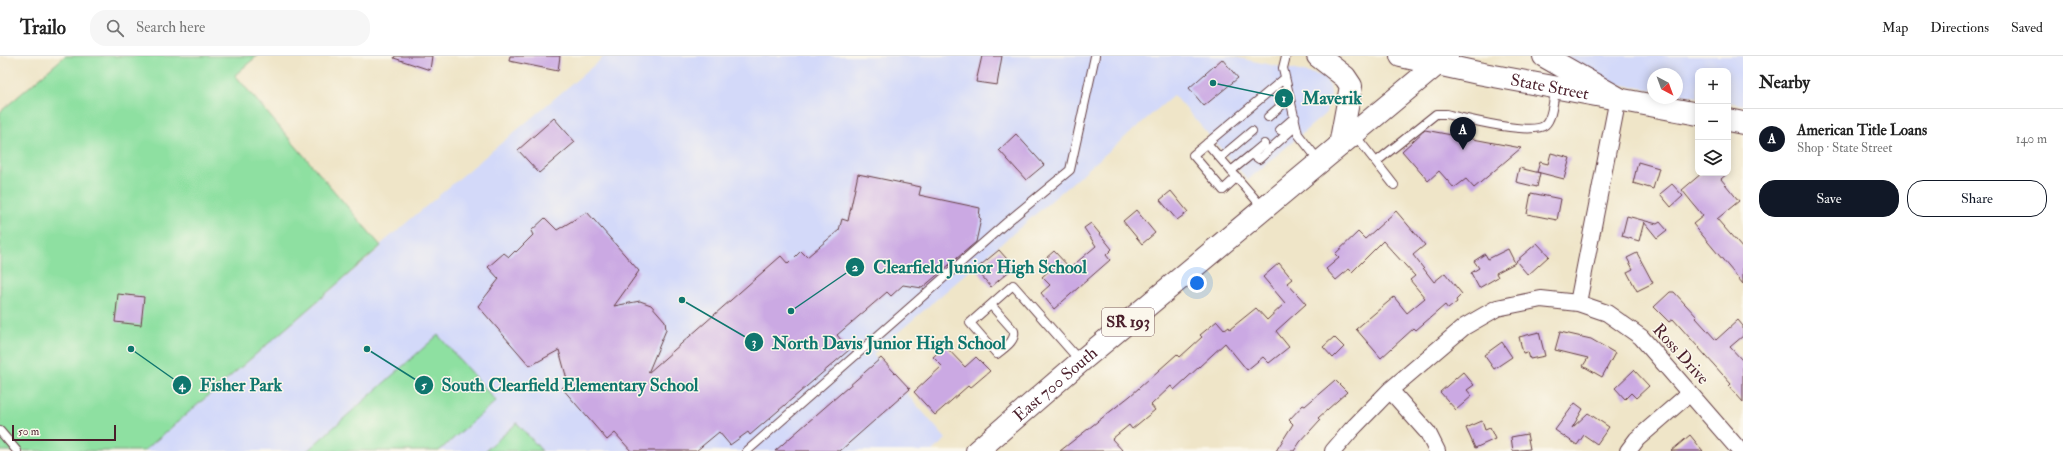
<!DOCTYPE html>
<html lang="en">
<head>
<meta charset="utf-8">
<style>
	:root { --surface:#fff; --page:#f6f6f6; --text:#222; --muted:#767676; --line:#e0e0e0; --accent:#111827 }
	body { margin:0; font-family:"IM FELL Double Pica",serif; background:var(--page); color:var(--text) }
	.controls { position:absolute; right:12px; top:12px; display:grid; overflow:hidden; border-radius:8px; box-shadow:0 2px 10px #0003 }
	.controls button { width:36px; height:36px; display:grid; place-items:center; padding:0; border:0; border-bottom:1px solid var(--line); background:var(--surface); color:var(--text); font:20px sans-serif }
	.compass { position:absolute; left:1647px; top:12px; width:36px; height:36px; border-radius:50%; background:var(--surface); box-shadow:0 2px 10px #0003; rotate:139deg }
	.scale { position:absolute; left:12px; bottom:10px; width:104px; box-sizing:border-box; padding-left:4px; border:2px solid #4a1f2b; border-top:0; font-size:11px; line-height:14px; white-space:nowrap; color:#4a1f2b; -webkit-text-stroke:3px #fbf7ec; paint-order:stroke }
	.you { position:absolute; left:1197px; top:227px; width:14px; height:14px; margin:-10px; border:3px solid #fff; border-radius:50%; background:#1a73e8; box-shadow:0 0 0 6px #1a73e833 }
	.badge { display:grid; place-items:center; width:26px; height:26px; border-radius:50%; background:var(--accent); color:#fff; font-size:13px; font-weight:700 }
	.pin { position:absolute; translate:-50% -33px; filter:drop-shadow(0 1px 2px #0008) }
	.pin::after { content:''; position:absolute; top:21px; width:14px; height:12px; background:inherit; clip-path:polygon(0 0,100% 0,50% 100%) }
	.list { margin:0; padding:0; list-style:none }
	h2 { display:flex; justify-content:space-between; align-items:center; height:52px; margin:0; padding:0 16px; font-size:17px }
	h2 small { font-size:13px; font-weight:400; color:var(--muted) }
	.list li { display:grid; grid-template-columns:26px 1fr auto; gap:12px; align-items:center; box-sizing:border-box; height:60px; padding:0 16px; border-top:1px solid var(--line) }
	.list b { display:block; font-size:15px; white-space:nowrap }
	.list p { margin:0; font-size:13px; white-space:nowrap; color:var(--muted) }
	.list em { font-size:13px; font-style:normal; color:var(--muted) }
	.actions { display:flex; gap:8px; padding:12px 16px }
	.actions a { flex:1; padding:9px 0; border:1px solid var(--accent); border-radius:16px; text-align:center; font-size:14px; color:var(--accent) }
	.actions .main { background:var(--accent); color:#fff }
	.icon { flex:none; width:22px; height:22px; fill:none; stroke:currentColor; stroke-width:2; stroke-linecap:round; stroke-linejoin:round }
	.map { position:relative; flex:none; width:1743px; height:395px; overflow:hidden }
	header { display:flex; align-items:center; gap:24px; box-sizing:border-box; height:56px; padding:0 20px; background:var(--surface); border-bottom:1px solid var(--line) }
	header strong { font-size:19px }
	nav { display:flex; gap:22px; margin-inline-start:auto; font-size:14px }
	.search { width:280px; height:36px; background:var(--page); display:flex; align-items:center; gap:10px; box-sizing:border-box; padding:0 14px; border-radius:16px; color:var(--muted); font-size:15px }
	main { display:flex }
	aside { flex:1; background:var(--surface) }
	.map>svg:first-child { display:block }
</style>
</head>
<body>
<header>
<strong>Trailo</strong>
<div class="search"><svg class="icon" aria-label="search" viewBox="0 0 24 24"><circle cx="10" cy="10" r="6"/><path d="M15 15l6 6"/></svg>Search here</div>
<nav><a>Map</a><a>Directions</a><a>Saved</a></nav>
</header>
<main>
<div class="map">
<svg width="1743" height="395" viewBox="0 0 1743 395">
	<rect width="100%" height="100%" fill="#fbf7ec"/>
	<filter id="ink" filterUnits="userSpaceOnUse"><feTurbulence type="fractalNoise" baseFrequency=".025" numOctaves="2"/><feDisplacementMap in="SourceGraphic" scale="8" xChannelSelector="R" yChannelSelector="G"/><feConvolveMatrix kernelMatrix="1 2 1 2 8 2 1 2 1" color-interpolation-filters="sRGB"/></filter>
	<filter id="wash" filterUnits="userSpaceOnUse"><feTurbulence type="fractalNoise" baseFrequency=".012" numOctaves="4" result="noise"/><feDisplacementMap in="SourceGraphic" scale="16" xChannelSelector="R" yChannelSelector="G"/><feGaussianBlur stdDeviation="0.9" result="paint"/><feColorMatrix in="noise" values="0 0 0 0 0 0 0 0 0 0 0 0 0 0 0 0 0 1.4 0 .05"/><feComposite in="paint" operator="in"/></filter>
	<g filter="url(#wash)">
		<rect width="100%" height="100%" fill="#efe5c8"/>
		<path fill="#d3d9f9" d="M605,0h624l94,20 7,10 1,8 -5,19 -78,67 -74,-85 -301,259 73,85 -14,12h-788l237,-204 -1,-2z
			M1545,0h198v49l-15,-3v-31h-30v26l-21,-3v-20h-24v16l-102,-17z"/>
		<path fill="#8ee0a1" stroke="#6c8066" d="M65,0h192l-22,19 146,171 -237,205h-144v-339z
			M438,279l58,66 -57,50h-132z
			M517,367l25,28h-57z"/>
		<g id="blocks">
			<path fill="#cba9e3" d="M395,0h37l-2,14 -36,-12z
				M510,0h50l-2,15 -49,-10z
				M982,0h20l-5,29 -21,-3z
				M1222,3l16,19 -34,28 -15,-18z
				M554,62l21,24 -36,31 -21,-23z
				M1425,74l96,18 -47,40 -8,-9 -12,9 -15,-17 -11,10 -26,-30z
				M1016,78l28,31 -18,15 -27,-30z
				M1551,97l19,5 -6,21 -27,-7 3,-10 8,2z
				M1638,106l21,6 -6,21 -20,-6z
				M1519,112l21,5 -3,14 -21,-5z
				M1702,117h26l-7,6 18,22 -22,18 26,30v35l-50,-60 10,-8 -21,-26z
				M858,118l63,13 -2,8 61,13 -1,9 2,2 -5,23 -54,46 -19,-3 -12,11 -4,-4 -50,43 12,15 -99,85 -2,-3 -18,13 -11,-13 -23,19h-65l-16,-18 -8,7 -45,-52 6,-5 -9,-33 -29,16 -52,-60 21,-27 -11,-12 16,-14 5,4 6,-6 1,1 17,-17 -2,-4 14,-13 12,12 30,-18 52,59 -25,35 26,-5 11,4 14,16 1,9 -18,43 133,-117 7,8 13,-13 6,6 32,-27 3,-11 6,2z
				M1672,128l11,12 -12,11 -11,-13z
				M1171,135l17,21 -11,8 -17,-20z
				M1531,137l30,6 -4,21 -30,-6z
				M1136,154l19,23 -13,11 -19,-23z
				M1396,155l29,34 -12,10 21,27 11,-9 17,21 -6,6 1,2 -9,7 -3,-4 -29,25 -2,-2 -33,30 -25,-29 38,-32 13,16 18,-15 -15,-18 5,-4 -32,-35 -31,31 -3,-3 -13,11 -10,-11 13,-11 -4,-4 23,-22 7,7z
				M1627,160l30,8 3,-2 7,8 -10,8 -13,-16 -5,19 -17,-5z
				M1091,167l21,26 -6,6 4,5 -56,49 -13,-16 9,-8 -8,-8 11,-10 -8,-8 9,-8 16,17 26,-22 -12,-18z
				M1537,187l12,13 -21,19 -12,-14z
				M1508,193l7,14 -19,10 2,4 -19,11 -8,-15 8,-5 -5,-7 11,-7 3,5z
				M999,194l15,17 -23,20 -15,-18z
				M1637,197l16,30 -16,8 -10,-19 6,-3 -6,-11z
				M1279,207l13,16 -5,4 19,21 -30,27 13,16 -20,16 -6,-6 -16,13 -22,-27 -51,47 -3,-4 -20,19 4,5 -23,19 -3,-4 -17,14 11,12h-63l70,-55 47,-42 3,3 22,-20 -2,-2 17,-14 8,9 4,-3 1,2 26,-21 11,12 18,-17 -22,-26z
				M1670,236h4l23,25 -1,1 20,22 22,-20 5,6v10l-13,11 13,14v41l-14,-16 2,-2 -58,-65 -4,3 -15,-15z
				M118,238l26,3 -3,28 -26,-3z
				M1539,276l6,24 -15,3 -2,-7 -5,1 -4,-16z
				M1560,276l31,7 24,14 -13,24 -19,-11 5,-8 -33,-8z
				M1334,281l10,10 -11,11 -10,-11z
				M1502,286l10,15 -18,12 -10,-14z
				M945,290l20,21 11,-10 14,14 -20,17 -2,-2 -33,29 -21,-23 28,-26 -9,-9z
				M881,302l29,31 -70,62h-65z
				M1634,314l15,16 -13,12 -5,-5 -6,6 -10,-11z
				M1463,316l11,13 -7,5 5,6 -16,14 -16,-18z
				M1335,324l12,12 -29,26 2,2 -20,22 -6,9h-18l17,-27 -4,-4 14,-15 2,1z
				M1575,347l8,6 -11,19 16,-15 21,14 -12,17 -13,-9 -7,10 -22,-15z
				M1482,365l3,9 5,-2 5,11 -20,9 -9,-20z
				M1527,378l3,15 -17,2 -2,-14z
				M1690,379l13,16h-32z"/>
		</g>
	</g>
	<g filter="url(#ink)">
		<use href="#blocks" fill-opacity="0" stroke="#633d43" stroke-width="1"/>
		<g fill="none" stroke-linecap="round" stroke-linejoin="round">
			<defs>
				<path id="lane" d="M1286,0l-3,12 15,66 22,28
					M1268,61l22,-19
					M1280,74l15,-13
					M1354,78l40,51
					M1207,87l56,65
					M1252,98l12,-10
					M1220,102l32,-27
					M1376,106l60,-48h10c17,4 86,22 99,11 8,-7 8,-27 11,-38
					M1231,115l21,-17 7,5 37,-33
					M1237,121l-14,13 -30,-35 92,-77
					M991,249l23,26c2,10 -10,17 -17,23l-27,-31 43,-38 67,76
					M0,375l17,20
					M747,395l260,-229 63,-52 25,-114"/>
				<path id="street" d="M1578,247l40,-205
					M1390,334l38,43 9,18
					M1333,395l18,-21 39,-40 74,-63 33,-19 44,-9 37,4 29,10 34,24 99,114
					M1628,395l9,-12 53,-46"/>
				<g id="secondary">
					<path id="s1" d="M1401,0l77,17 220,41"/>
					<path d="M1728,64l15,3"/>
				</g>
				<g id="primary">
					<path d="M1318,0l27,21 6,9 -11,59"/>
					<path d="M1544,0l74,42"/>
					<path id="s2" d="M977,395l103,-89 367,-306"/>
				</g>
			</defs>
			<use href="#lane" stroke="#633d43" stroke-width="10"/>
			<use href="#street" stroke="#633d43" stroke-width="18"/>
			<use href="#secondary" stroke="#633d43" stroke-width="24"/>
			<use href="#primary" stroke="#633d43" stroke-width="24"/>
			<use href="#lane" stroke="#fff" stroke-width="8"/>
			<use href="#street" stroke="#fff" stroke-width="16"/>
			<use href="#secondary" stroke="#fff" stroke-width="22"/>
			<use href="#primary" stroke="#fff" stroke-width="22"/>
		</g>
	</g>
	<g text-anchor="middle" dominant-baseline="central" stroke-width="3" stroke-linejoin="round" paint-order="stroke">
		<rect fill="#fbf7ec" stroke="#7f6065" stroke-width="1" x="1102" y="252" width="52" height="28" rx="3"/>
		<g font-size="16" font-weight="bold" fill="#4a1f2b">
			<text x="1128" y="266">SR 193</text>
		</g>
		<g font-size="17" fill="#4a1f2b" stroke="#fbf7ec">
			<text stroke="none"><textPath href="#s1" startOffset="152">State Street</textPath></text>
			<text transform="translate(1681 298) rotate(48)">Ross Drive</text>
			<text stroke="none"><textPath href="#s2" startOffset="103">East 700 South</textPath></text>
		</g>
	</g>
	<path fill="none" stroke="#0f766e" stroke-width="1.5" d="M1213 27L1284 42M791 255L855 211M682 244L754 286M131 293L182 329M367 293L424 329"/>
	<g fill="#0f766e" stroke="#fbf7ec" stroke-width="1.5">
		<circle cx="1213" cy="27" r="4"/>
		<circle cx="791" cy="255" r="4"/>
		<circle cx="682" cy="244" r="4"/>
		<circle cx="131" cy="293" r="4"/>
		<circle cx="367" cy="293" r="4"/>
		<circle cx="1284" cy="42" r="10"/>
		<circle cx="855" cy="211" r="10"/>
		<circle cx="754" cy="286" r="10"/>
		<circle cx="182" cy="329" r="10"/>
		<circle cx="424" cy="329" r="10"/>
	</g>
	<g font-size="12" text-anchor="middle" font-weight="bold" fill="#fff">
		<text x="1284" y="46">1</text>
		<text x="855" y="215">2</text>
		<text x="754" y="290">3</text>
		<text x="182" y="333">4</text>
		<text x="424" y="333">5</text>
	</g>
	<g font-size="18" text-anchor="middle" font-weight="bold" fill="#0f766e" stroke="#fbf7ec" stroke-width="3" stroke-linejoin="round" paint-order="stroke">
		<text x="1332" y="48">Maverik</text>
		<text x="980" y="217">Clearfield Junior High School</text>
		<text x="889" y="293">North Davis Junior High School</text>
		<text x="241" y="335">Fisher Park</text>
		<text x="570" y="335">South Clearfield Elementary School</text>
	</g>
</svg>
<div class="controls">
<button>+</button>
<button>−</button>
<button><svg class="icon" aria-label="layers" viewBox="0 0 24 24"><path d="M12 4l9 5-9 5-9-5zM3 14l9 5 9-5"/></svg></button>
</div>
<svg class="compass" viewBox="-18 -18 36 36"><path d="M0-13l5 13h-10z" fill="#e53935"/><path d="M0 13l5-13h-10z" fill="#767676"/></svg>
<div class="scale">50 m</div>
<div class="you"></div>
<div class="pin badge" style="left:1463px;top:94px">A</div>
</div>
<aside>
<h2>Nearby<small></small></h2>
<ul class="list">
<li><span class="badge">A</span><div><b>American Title Loans</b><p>Shop · State Street</p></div><em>140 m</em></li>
</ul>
<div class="actions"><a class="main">Save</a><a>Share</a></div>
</aside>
</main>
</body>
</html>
